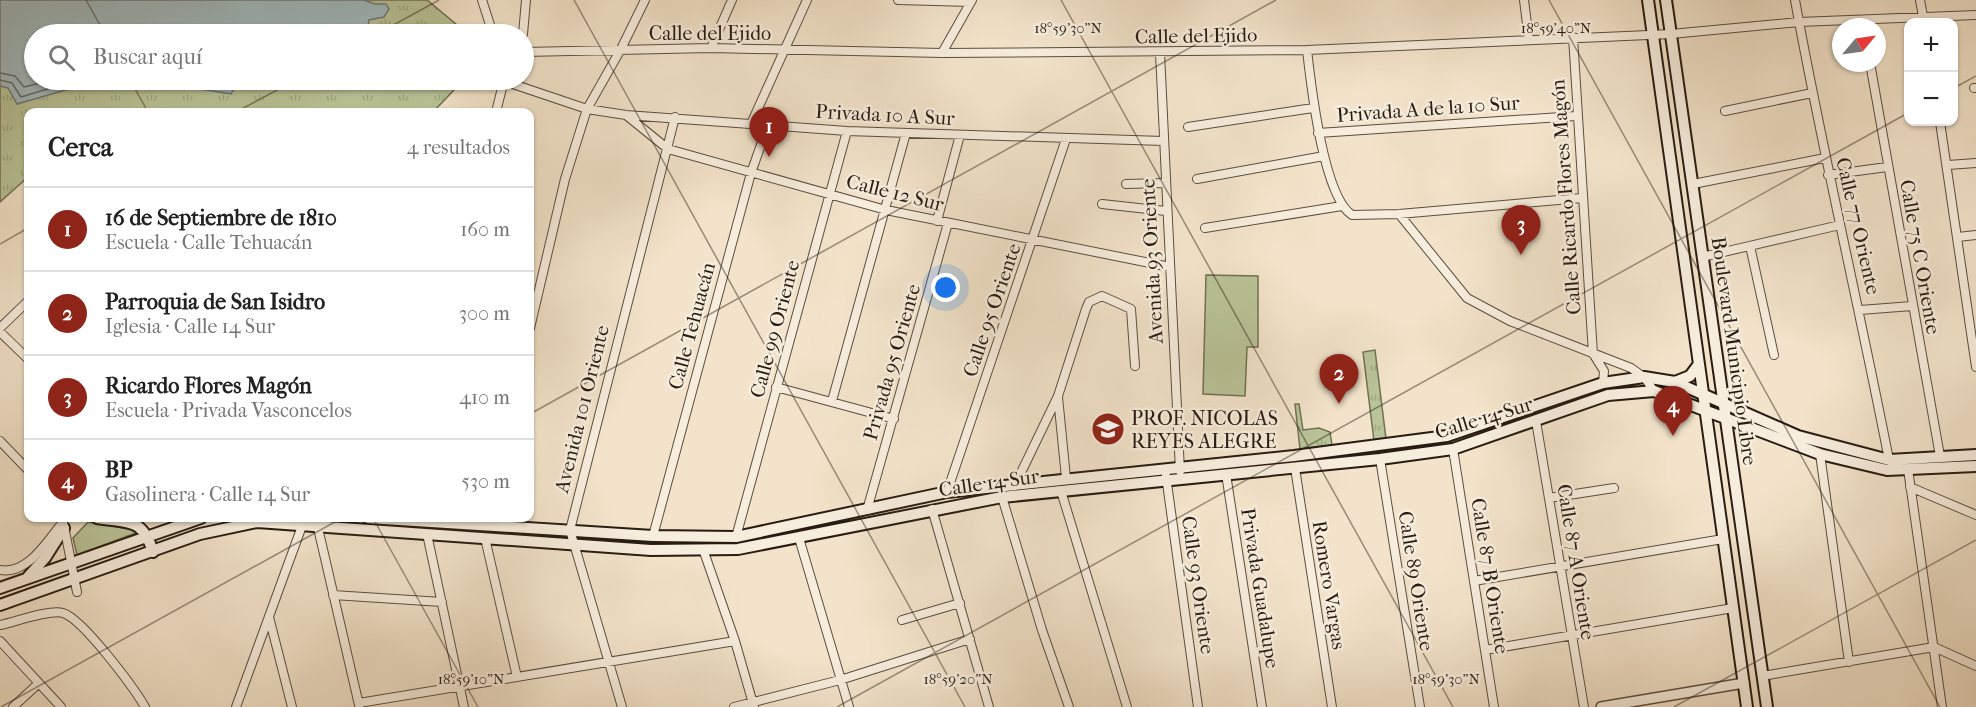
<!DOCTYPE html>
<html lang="es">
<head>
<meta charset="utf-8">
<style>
	:root { --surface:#fff; --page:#f2f2f2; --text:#222; --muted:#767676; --line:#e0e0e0; --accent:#8f2418 }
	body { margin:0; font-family:"IM FELL French Canon",serif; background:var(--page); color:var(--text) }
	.controls { position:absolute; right:18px; top:18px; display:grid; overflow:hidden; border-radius:12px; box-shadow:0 2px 4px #0004 }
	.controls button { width:54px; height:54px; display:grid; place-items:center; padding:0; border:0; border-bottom:2px solid var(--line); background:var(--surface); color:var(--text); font:30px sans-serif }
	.compass { position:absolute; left:1832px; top:18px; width:54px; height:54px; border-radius:50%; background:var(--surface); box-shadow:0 2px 4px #0004; rotate:61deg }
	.you { position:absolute; left:946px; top:288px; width:21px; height:21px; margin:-15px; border:4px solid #fff; border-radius:50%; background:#1a73e8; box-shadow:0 0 0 9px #1a73e833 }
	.badge { display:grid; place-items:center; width:39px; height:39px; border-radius:50%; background:var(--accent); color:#fff; font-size:20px; font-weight:700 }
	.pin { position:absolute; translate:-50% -50px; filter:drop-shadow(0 2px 3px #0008) }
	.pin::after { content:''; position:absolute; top:32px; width:21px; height:18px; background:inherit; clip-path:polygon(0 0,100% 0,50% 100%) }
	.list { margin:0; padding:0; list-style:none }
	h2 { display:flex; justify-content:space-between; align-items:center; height:78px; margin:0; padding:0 24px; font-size:26px }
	h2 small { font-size:20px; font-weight:400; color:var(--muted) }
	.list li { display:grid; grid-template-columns:39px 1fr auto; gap:18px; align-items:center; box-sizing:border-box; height:84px; padding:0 24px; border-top:2px solid var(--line) }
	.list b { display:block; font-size:22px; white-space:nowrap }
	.list p { margin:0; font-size:20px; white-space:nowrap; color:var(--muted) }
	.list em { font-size:20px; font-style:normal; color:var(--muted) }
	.icon { flex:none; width:33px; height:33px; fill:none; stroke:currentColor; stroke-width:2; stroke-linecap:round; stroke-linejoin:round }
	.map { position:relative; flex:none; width:1976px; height:707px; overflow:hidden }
	.search { position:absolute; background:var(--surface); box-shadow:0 2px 4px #0004; left:24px; top:24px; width:510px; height:66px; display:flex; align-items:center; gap:15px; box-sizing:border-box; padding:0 21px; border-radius:33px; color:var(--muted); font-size:22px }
	.panel { position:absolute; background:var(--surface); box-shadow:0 2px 4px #0004; left:24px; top:108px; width:510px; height:414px; border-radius:12px }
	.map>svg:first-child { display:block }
</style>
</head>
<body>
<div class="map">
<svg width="1976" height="707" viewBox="0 0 1976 707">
	<defs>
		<pattern id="park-tufts" width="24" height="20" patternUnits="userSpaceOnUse" patternTransform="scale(1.5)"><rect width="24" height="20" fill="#b9c498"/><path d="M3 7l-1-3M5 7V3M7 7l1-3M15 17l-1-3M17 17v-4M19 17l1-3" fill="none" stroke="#9fa882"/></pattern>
	</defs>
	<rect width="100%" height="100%" fill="#f2e3ca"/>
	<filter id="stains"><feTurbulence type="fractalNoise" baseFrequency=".00333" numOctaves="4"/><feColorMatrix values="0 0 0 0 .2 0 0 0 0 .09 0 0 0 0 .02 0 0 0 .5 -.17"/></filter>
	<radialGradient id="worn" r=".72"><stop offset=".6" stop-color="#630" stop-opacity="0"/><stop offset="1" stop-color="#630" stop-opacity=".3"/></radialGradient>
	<path fill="#b9c498" stroke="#707055" stroke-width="1.5" d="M1206,275l52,1v71h-11l-2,49 -42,-2z
		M88,522l53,9 -64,24 -4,-17z"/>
	<path fill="url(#park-tufts)" stroke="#707055" stroke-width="1.5" d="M0,0h427l41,34h-434v46h454l-2,3 -31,6 -22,23h-405v65l-28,25z
		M1375,350l11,89 -12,2 -11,-89z
		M1295,404h4l4,26 16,-2 11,4 2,13 -32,4z"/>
	<path fill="#a0bbc1" stroke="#707b7b" stroke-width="1.5" d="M0,0h364l11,4h11l3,5 -5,8 -15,3 -2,14h-333v46h78l-26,8 -10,-1 -59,17 -9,-16 -8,-2z
		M145,80h94l-8,14z"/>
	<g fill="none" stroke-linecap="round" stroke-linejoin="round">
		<path stroke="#646c6a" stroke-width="1.5" d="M0,73l15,3 9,11 29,-7
			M0,80l12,3 9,14 53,-16 18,-1"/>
		<defs>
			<path id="minor" d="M482,0l11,34
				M898,0l73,2
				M1524,0l5,40
				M1795,0c28,154 64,306 94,460
				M1920,0l4,22
				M523,34l3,-34
				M1573,37l20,317
				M711,48l21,-48
				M1307,50c4,35 16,146 45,165l47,-1 183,-16
				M524,52l187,-4 231,5 365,-3 364,-16 128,-12 177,-7
				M942,53l30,-53
				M1160,53l20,418
				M1870,63l70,393
				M504,81l83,28 39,6 221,16 316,10
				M1974,88h2
				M1725,111l87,-18
				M496,112l8,-32
				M626,115l42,34 218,61 284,57
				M1940,122l36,245
				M751,124l56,-124
				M1188,127l125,-19
				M1318,133l258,-17
				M1948,165l28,-2
				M1828,175l59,-8
				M1197,179l127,-23
				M1126,184l38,-1
				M1693,184l132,-26
				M1102,204l64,7
				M1399,214l68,84 43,23 121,47 13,9 10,14
				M937,221l23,-86
				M1205,228l137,-22
				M1958,237l18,-2
				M1750,246l24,109
				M1702,257l138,-32
				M1860,310l52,-4
				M0,328l28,-27
				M530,328l35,-149 22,-70 34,-60 24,-49
				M0,332l28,27
				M1594,355l10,16 -1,12
				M776,387l118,32
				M1058,397l8,81
				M832,401l74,-268
				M1536,421l48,286
				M0,441l28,29
				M1453,449l41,258
				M1820,454l29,208
				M1380,459l40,248
				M1295,468l37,239
				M1908,469l34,238
				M1226,474l36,233
				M1166,476l32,231
				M1016,483l42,-87 28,-87 3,-7 13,-6 29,13 4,57
				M1910,487l66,28
				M1061,491l66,216
				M947,492l119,-353
				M1002,497l40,133 27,77
				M1549,498l65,-10
				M932,509l57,198
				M867,510l81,-287
				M64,526l13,66
				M318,528l41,177
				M427,534l37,173
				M653,536l98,-363 17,-48
				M736,537l111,-406
				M485,538l32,139
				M799,538l50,169
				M704,552l31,89 19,66
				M0,570c28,5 47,-29 63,-48
				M1474,581l249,-42
				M333,595l109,7
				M269,617l23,90
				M902,620l58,-17
				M0,625c15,-3 50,-16 63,-12 20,6 71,75 82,94
				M0,641l61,66
				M1934,647l42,19
				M1485,650l248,-42
				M1762,676l172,-29
				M359,703l376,-62
				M13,707l26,-24
				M236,707l66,-181
				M622,707l-52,-177 105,-413
				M734,707l106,-27 130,-41"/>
			<path id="tertiary" d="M1601,707l143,-24"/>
			<path id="secondary" d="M1648,0l99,707
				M1666,0l101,707
				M1675,382l15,-6 9,-12
				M97,518c32,5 45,-1 56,34
				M368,518l285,18 83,1 211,-45 347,-36 153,-20 156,-53 41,-6 31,5 123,54 91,24 87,-5
				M27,578l18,-20 19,-30
				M0,588l201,-70
				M0,605l200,-71 57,-12 394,28 87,-1 264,-52 378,-38 73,-10 155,-54 46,-4 166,63 67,16 89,-4"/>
		</defs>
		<use href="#minor" stroke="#5a4e40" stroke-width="10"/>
		<use href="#tertiary" stroke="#5a4e40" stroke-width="12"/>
		<use href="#secondary" stroke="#281c12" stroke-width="14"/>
		<use href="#minor" stroke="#f7eddd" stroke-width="8"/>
		<use href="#tertiary" stroke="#f7eddd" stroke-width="9"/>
		<use href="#secondary" stroke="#f7eddd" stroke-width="10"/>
	</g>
	<path fill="none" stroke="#281c12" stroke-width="1.5" stroke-opacity="0.45" d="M86,0l19,34M574,0l391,707M1061,0l392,707M1549,0l391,707M377,34l62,-34M130,80l18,32M1954,88l22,-12M236,112l60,-32M0,244l28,-16M530,414l746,-414M373,518l105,189M1,707l341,-189M837,707l1071,-594M1674,707l302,-167"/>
	<defs>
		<symbol id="school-disc" viewBox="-11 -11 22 22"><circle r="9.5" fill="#8f2418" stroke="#f7eddd"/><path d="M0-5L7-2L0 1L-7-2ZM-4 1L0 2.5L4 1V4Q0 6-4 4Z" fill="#fff"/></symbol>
	</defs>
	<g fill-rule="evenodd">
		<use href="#school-disc" x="1089" y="410" width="38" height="38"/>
	</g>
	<g text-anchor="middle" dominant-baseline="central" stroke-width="5" stroke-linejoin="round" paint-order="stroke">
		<g font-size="20" fill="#281c12" stroke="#f7eddd">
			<text x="710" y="33">Calle del Ejido</text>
			<text transform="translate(1196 36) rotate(-1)">Calle del Ejido</text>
			<text transform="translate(1428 109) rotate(-4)">Privada A de la 10 Sur</text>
			<text transform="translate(885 115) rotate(3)">Privada 10 A Sur</text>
			<text transform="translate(895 193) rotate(14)">Calle 12 Sur</text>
			<text transform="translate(1566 197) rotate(-94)">Calle Ricardo Flores Magón</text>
			<text transform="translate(1858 226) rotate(77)">Calle 77 Oriente</text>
			<text transform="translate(1920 257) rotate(80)">Calle 75 C Oriente</text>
			<text transform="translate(1152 261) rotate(-93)">Avenida 93 Oriente</text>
			<text transform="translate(992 310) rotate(-71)">Calle 95 Oriente</text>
			<text transform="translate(692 326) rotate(-75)">Calle Tehuacán</text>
			<text transform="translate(775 329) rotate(-75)">Calle 99 Oriente</text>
			<text transform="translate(1734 351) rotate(82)">Boulevard Municipio Libre</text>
			<text transform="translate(892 362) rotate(-74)">Privada 95 Oriente</text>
			<text transform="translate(582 409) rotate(-76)">Avenida 101 Oriente</text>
			<text transform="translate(1484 418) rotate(-17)">Calle 14 Sur</text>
			<text transform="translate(989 483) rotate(-8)">Calle 14 Sur</text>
			<text transform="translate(1576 562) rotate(81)">Calle 87 A Oriente</text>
			<text transform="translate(1490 576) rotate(81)">Calle 87 B Oriente</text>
			<text transform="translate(1416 581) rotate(81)">Calle 89 Oriente</text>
			<text transform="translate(1198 585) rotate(82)">Calle 93 Oriente</text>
			<text transform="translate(1329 585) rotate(81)">Romero Vargas</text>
			<text transform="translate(1260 588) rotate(81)">Privada Guadalupe</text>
		</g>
		<g font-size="20" fill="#281c12" stroke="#f7eddd" text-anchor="start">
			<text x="1131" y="418">PROF. NICOLAS<tspan x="1131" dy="23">REYES ALEGRE</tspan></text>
		</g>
	</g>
	<g font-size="15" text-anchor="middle" fill="#281c12" stroke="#f7eddd" stroke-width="5" stroke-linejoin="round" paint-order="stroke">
		<text x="1556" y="33">18°59'40"N</text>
		<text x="1068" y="33">18°59'30"N</text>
		<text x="471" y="684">18°59'10"N</text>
		<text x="958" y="684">18°59'20"N</text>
		<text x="1446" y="684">18°59'30"N</text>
	</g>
	<rect width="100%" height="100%" filter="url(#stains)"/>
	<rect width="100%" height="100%" fill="url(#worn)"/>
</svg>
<div class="controls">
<button>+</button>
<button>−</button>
</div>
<svg class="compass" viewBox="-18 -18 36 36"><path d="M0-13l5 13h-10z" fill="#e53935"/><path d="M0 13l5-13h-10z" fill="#767676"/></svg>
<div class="you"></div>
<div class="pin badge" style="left:769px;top:157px">1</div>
<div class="pin badge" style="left:1339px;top:404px">2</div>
<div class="pin badge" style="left:1521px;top:255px">3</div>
<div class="pin badge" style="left:1673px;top:436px">4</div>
<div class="search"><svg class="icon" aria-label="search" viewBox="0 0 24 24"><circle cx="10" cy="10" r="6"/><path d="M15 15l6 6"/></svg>Buscar aquí</div>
<section class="panel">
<h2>Cerca<small>4 resultados</small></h2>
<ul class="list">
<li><span class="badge">1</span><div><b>16 de Septiembre de 1810</b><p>Escuela · Calle Tehuacán</p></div><em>160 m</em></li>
<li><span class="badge">2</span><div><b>Parroquia de San Isidro</b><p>Iglesia · Calle 14 Sur</p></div><em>300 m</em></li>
<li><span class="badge">3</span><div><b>Ricardo Flores Magón</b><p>Escuela · Privada Vasconcelos</p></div><em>410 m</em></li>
<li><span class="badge">4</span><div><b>BP</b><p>Gasolinera · Calle 14 Sur</p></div><em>530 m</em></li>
</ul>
</section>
</div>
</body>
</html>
